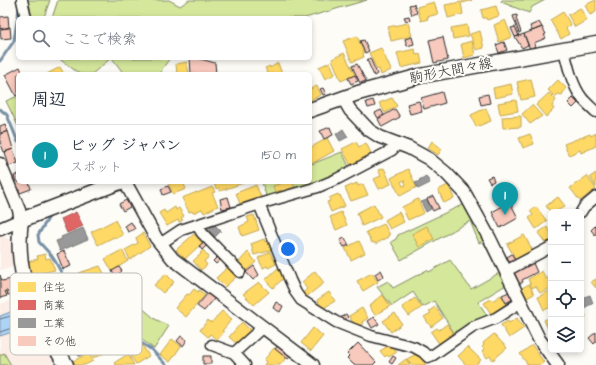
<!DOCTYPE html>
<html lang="ja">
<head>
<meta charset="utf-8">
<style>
	:root { --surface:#fff; --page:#f6f6f7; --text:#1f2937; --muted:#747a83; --line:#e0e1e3; --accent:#1f6fb2 }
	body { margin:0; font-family:"Architects Daughter","Klee One",sans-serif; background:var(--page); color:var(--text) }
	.controls { position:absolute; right:12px; bottom:12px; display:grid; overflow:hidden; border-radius:6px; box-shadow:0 2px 6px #0003 }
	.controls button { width:36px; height:36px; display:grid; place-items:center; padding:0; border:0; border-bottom:1px solid var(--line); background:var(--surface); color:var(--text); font:20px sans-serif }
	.you { position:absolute; left:288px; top:249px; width:14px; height:14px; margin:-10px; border:3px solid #fff; border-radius:50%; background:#1a73e8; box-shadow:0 0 0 6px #1a73e833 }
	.badge { display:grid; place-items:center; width:26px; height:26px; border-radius:50%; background:var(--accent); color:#fff; font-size:13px; font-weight:700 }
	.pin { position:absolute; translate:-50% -33px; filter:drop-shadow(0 1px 2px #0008) }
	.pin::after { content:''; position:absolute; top:21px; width:14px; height:12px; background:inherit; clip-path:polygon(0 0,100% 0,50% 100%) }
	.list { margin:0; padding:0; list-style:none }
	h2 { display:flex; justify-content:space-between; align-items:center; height:52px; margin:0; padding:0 16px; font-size:17px }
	h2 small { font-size:13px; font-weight:400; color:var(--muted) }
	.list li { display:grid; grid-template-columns:26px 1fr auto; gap:12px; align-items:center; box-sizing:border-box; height:60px; padding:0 16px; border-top:1px solid var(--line) }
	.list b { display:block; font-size:15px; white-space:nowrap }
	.list p { margin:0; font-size:13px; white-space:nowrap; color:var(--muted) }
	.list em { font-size:13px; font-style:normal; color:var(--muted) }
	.icon { flex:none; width:22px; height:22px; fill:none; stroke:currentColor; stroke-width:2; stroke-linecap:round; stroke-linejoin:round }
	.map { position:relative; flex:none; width:596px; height:365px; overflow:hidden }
	.search { position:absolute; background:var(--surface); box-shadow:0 2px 6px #0003; left:16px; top:16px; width:296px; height:44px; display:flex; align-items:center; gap:10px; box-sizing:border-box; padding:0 14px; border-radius:6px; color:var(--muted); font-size:15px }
	.panel { position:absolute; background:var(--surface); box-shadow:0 2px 6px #0003; left:16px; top:72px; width:296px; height:112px; border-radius:6px }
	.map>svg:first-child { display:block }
</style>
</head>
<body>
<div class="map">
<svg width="596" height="365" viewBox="0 0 596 365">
	<rect width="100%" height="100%" fill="#fdfcf7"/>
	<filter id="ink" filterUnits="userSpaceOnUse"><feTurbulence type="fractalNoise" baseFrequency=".025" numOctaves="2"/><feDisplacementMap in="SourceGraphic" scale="8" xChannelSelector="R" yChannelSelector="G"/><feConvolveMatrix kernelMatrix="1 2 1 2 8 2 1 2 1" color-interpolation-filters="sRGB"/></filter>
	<g filter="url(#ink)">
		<path fill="#fcede6" d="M2,235l8,5 4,27 -11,3 -1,-1 -2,1v-34z
			M21,297l13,30 20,34 -2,2 2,2h-54v-61z"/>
		<path fill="#d5e79b" stroke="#808963" d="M26,0h24l-6,17 -2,1h-10l-4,-3z
			M58,0h111l11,6 9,-6h178l-62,18h-253z
			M502,0h43l-13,7 -3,6 -28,-11z
			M58,58h53l-19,16h-12z
			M112,58h58l-8,11 -1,5h-37z
			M18,96v30l-12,-25z
			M342,152l8,17 -14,7 -69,23 -5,-17h48v-22l2,4z
			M462,205h3l21,37 20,43 -28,17 11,16 -33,18 -22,-35 -11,6 -10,-15 -21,14 -15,-19 11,-6 5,7 34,-18 2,2 21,-12 21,29 28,-16 -16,-32 -4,2 -9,-22 -69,39 -10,-18 5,-3 2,-4z
			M117,286l38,33 14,7 -15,23 -34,-26 -6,-7 -10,-25z
			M4,353l7,12h-11v-10z"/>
		<path fill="#add3f6" stroke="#7990a5" d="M21,308l7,19 -28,9v-20z"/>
		<path fill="#ffd966" stroke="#bfa554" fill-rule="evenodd" d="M462,0h10l-9,3z
			M596,0v12l-6,3 -5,-10z
			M434,2l4,12 -11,3 1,2 -7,2 -4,-14z
			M461,2l2,12 -15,4 -3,-13z
			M496,6l3,10 -12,4 -1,-2h-3l-2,-8z
			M580,8l7,12 -12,7 -7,-12z
			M563,12l8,13 -5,3 3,6 -8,5 -11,-19z
			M505,20l7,17 -13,5 -5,-17z
			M408,23l4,13 -21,5 -3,-14z
			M467,25l2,11 -16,3 -2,-11z
			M480,31l4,17 -8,2 -6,-16z
			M357,36l7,17 -1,1 1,3 -12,5 -9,-21z
			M472,41l3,14 -11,3 -3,-14z
			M381,48l10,22 -10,5 -2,-6 -2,1 -8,-17z
			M415,49l1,6 4,-1 2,9 -21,5 -4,-15z
			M344,53l11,22 -14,6 -9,-22z
			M187,62l2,12h-12l-1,-10z
			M330,62l5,12 -10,5 -6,-12z
			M278,63l4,11h-14l-3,-6 5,-2v2z
			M60,67l4,7h-17z
			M531,79l4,18 -14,3 -4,-18z
			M558,80l8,8 -4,7 -4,-1 -3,3 -7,-7z
			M511,84l2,10 -18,4 -2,-10z
			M317,86l4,9 -11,5v-11z
			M549,93l7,7 -4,6 2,3 -8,8 -10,-12z
			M392,98l5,8 -12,7 -6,-10z
			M516,100l2,11 -18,3 -2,-11z
			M532,105l10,11 -12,8 -8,-10z
			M486,108l5,13 -15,6 -5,-12z
			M521,116v11l-18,1 -1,-11z
			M596,133v13l-15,7 -1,-3 -11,5 -1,-1 -4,-10 26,-10 1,2z
			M530,134l4,10 -11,4 -4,-10z
			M327,138l7,13 -21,12 -3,-5v-10z
			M432,141l10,8 -4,6 -10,-7z
			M356,142l3,5 7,-4 5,10 -20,13 -9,-17z
			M384,168l7,16 -12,5 -5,-10 7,-3 -3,-6z
			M408,169l9,18 -17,9 -9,-18zM404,180l2,5 -3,1 -2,-4z
			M596,173v14l-6,-10z
			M587,176l9,13 -16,12 -10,-13z
			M170,182h13l3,7 -13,5 -5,-11z
			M215,182h31l-26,9 -1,-3 -3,1 -2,-6z
			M285,182h8l2,7 -13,5 -1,-4 -6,2 -2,-6z
			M357,183l1,3 5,-2 5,11 -17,6 -6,-13z
			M256,185l5,12 -17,8 -1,-2 -3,1 -4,-11z
			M448,185l6,13 -10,5 -6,-13z
			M212,187l3,5 -3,1 6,13 -14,7 -2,-4 -9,4 -1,-2 -3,1 -7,-14 15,-6v1z
			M338,194l1,2 1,-1 5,11 -14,6 -4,-10 3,-1 -1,-3z
			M558,197l7,9 -9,6 -5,1 -5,-7z
			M418,199l6,14 -16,7 -6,-13z
			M374,204l7,13 -19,9 -5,-13z
			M175,207l1,3 3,-2 5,8 -3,2 2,2 -4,2 -1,-2 -11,6 -8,-13 5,-3 2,3z
			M536,207l11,14 -11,8 -7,-11 4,-3 -3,-4z
			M341,212l6,13 -11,5 -6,-13z
			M399,212l5,10 -14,7 -5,-9z
			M254,215l5,15 -17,6 -3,-9 10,-5 -2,-5z
			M115,220l8,15 -8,4 -1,-2 -16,8 -7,-13z
			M384,224l6,11h-2l1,2 -14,7 -1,-2 -2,1 -6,-11z
			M427,226l7,13 -15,8 -7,-13z
			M547,227l4,6v9l-4,3 -9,-12z
			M143,233l7,13 -20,14 -5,-10 13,-7 -2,-5z
			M194,234l8,9 -17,16 -9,-9z
			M524,235l9,16 -16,10 -10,-17z
			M264,239l1,3 5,-1 3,9 -19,5 -3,-11z
			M359,241l6,12 -14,7 -6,-12z
			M122,250l6,11 -16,10 -7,-12z
			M203,250l6,7 -5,4 3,4 -6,5 -8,-9 8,-7 -1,-1z
			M248,252l8,10 -11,10 -7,-9z
			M270,252l6,12 -8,4 -1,-2 -4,2 -5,-10z
			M45,254l1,5 4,-1 5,12 -25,6 -4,-14 12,-3 -1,-3z
			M100,266l7,13 -9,3 1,4 -11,4 -1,-3h-2l-6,-14z
			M228,267l9,9 -12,11 -9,-9z
			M278,268l7,9 -12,11 -8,-8z
			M315,271l9,12 -18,14 -3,-4 4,-4 -5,-7z
			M542,271l4,8 5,-3v12l-11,5 -4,-7 -4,2 -4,-9z
			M372,273l6,9 -15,9 -6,-10z
			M166,274l8,8 -11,11 -9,-8z
			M596,279v9l-5,-6z
			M259,282l10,10 -15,13 -11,-11z
			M529,284l5,10 -7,4 -5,-10z
			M194,289l4,3 1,-2 6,5 -19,22 -11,-9 12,-14 2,1z
			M551,290v17l-7,3 -6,-13z
			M329,292l6,9 -13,8 -5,-9z
			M383,295l7,11 -15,9 -6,-9 5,-4v-1z
			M501,295l5,9 -15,10 -7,-11 7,-4 1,2z
			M415,298l7,9 -13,9 -7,-9z
			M581,304l5,13 -5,2z
			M435,307l8,11 -12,9 -7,-10 7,-4 -2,-2z
			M362,308l6,10 -6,4 1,1 -7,5 -7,-12z
			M222,311l10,8 -10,12 2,1 -7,8 -7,-6 -2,3 -8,-7 8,-10 3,3z
			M395,313l7,11 -11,8 -8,-11z
			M551,317v13l-2,1 -5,-11z
			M517,318l7,10 -15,10 -8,-13 7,-4 1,2z
			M242,322l9,9 -13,14 -9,-8z
			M447,324l8,11 -15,10 -9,-13 6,-4 2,2z
			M313,328l10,8 -12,15 -10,-8z
			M494,334l13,14 -14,12 -3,-4 -3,2 -5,-7 2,-2 -2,-2 2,-2 -1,-2z
			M106,337l7,11 -16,9 -1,-1 -2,2 -6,-10z
			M172,339l9,7 -11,16 -10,-7z
			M391,344l6,8 -8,5 -2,-2 -2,2 -5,-6z
			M142,345l7,11 -13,8 -7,-11z
			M532,345l12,17 -4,3h-12l-8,-11z
			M468,347l13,13 -6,5h-9l-8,-9z
			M274,348l12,10 -6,7h-16l2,-3 -2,-2z
			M89,353l4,8 -8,4h-12l-2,-3z
			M418,353l8,12h-15l-4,-6z
			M128,354l6,11h-18l-2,-2z
			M406,359l4,6h-12z"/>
		<path fill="#e06666" stroke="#aa5454" d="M76,212l7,14 -16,7 -6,-14z"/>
		<path fill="#999" stroke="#787878" d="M343,129l5,8 -8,4 -4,-7z
			M426,176l4,7 -12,6 -3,-6 5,-2 -1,-1z
			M427,200l4,9 -5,3 -5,-10z
			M214,224l7,7 -6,6 -7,-7z
			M83,228l5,11 -28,12 -4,-10 6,-2 -1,-2z
			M590,295l3,8 -9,5 -3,-10z"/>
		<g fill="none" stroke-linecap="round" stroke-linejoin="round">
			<path stroke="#5f6e7c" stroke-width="1" d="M0,319l18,-5 4,9 -1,2 -21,7"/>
			<path stroke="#7990a5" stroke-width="3" d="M0,61l14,-20 5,-33 1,-2
				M0,109l7,6 11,27
				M49,217l-11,18 1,7 12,13 4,6 6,11 2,13 6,8
				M76,299h5l21,-7 10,23 8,12 12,10 20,13 14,15"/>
		</g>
		<path fill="#f8c9bd" stroke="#2b2b2b" d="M414,4l3,9 -5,2 -3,-10z
			M517,15v2l-1,1 5,14 -2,1 -6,-17z
			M8,16l1,12 -9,1v-12z
			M409,16l1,4 -4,1 -2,-4z
			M539,22l3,5 -10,4 -2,-5z
			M10,27l1,11 -10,1 -1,-10z
			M515,27l4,9 -4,1 -4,-9z
			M542,27l4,7 -2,1 2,3 -12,5 1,3 -5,3 -6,-15z
			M524,34l4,11 -6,3 -7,-11z
			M412,37l2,7 -7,2 -2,-7z
			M443,37l5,23 -14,3 -5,-23z
			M364,40l5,11 -4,2 -5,-12z
			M504,42l3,8 -8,3 -3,-8z
			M190,58h7l18,5 1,11h-25z
			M370,58l7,16 -3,2 -7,-16z
			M357,64l9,17 -6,2 -8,-17z
			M20,67l3,7h-5v20l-2,2 -11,-21z
			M355,75l3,6 -7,3 -3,-6z
			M323,88l3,6 -3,1 -3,-6z
			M442,92l3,11 -21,6 -3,-11z
			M488,94l2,9 -9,2 -2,-9z
			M573,98l5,5 -5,5 -5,-5z
			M373,100l2,6 -7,2 -2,-6z
			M419,101l3,10 -12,3 -3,-10z
			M395,109l5,8 -18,10 -4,-8z
			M381,110l3,5 -6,3 -3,-5z
			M5,124l2,8 -7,1v-7z
			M330,127l3,8 -9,4 -4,-8z
			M8,131l5,18 -9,3 -4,-10v-8z
			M13,149l5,14 -9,3 -4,-14z
			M18,174v8h11l2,7 -11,4 -6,-17z
			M492,176l2,5 -4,2 -3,-5z
			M168,186l3,6 -8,3 -2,-6z
			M433,196l6,12 -6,3 -6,-12z
			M228,197l3,10 -9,2 -2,-10z
			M126,200l4,7 -7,4 -4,-7z
			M510,202l8,16 -18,10 -8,-16z
			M131,222l4,7 -7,3 -3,-6z
			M596,225v11l-5,-6z
			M345,238l4,7 -5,2 -4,-7z
			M205,241l3,3 -6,6 -3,-4z
			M64,251l7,15 -8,3 -6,-15z
			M512,254l4,9 -5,2 -4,-8z
			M218,256l3,3 -5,5 -3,-3z
			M532,261l5,11 -15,8 1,2 -4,2 -6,-14z
			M254,266l5,9 -6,5 -7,-8z
			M119,267l3,4 -7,6 -3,-6z
			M381,270l3,6 -6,4 -3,-6z
			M0,275l2,6 10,-2 5,14 -9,2 -1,-4h-2l2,5 -7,2z
			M509,292l4,7 -7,4 -4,-8z
			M208,293l7,5 -11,13 -7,-5z
			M276,302l7,4 -3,6 -7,-4z
			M346,314l2,3 -6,5 -2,-4z
			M374,317l5,7 -7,4 -4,-7z
			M596,332v10l-2,2 -5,-6z
			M181,336l6,4 -4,6 -6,-5z
			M79,337l8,15 -8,4 -7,-13z
			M358,343l18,19 -3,3h-19l-7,-7 2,-2 -2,-2z
			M279,344l12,11 -3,4 -13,-10z
			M203,356h8v8h-8z
			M393,356l3,2 -4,6 -3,-2z"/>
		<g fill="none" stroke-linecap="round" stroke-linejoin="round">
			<defs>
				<path id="minor" d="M22,0l4,18
					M564,50c4,16 8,35 18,48 4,5 9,9 14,14
					M259,204l31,76 6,13 5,7 35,22 35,14 43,11 9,5 5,5 5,-2 40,-28 23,-9 25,-16
					M581,212l3,-5 12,-10
					M197,225l5,8 38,39
					M160,244l21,-14 85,-28 52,-15 19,-8 55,-29 7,-7
					M506,271l45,-24
					M212,345l22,8 11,12
					M234,353l29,-26"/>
				<path id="tertiary" d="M343,98l7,12 19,20 11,7 29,11 20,11 17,14 18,19 26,47 49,100 19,26
					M0,164l19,46 2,10 -21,9
					M125,182l31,56 17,21 140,106"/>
				<path id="secondary" d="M310,110l48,-17 62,-17 176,-32
					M66,365c-29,-48 -53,-86 -45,-145l99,-38"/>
			</defs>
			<use href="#minor" stroke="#2b2b2b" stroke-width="13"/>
			<use href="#tertiary" stroke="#2b2b2b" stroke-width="15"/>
			<use href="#secondary" stroke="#2b2b2b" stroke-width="17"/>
			<use href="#minor" stroke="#fdfcf7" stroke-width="10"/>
			<use href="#tertiary" stroke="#fdfcf7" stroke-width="12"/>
			<use href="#secondary" stroke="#fdfcf7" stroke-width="14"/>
		</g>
	</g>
	<g text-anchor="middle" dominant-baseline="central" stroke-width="4" stroke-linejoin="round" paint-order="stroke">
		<g font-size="14" fill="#2b2b2b" stroke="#fdfcf7">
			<text transform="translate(451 71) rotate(-11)">駒形大間々線</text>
		</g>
	</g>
	<rect x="10" y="273" width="132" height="82" rx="6" fill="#fdfcf7" stroke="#bebdba" stroke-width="1"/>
	<rect x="18" y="282" width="18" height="10" fill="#ffd966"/>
	<rect x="18" y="300" width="18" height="10" fill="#e06666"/>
	<rect x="18" y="318" width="18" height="10" fill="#999"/>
	<rect x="18" y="336" width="18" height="10" fill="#f8c9bd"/>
	<g font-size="11" fill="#2b2b2b">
		<text x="43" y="291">住宅</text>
		<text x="43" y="309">商業</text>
		<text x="43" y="327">工業</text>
		<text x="43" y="345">その他</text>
	</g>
</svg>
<div class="controls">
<button>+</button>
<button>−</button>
<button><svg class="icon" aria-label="locate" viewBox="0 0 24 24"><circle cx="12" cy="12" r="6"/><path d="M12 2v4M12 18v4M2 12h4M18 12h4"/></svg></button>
<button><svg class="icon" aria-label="layers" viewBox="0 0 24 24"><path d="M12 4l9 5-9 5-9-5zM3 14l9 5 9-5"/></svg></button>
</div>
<div class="you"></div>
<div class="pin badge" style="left:505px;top:215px;background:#0f9aa8">1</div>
<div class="search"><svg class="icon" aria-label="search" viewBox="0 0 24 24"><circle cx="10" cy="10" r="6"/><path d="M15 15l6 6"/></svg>ここで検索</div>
<section class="panel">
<h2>周辺<small></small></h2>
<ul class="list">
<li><span class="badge" style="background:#0f9aa8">1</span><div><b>ビッグ ジャパン</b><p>スポット</p></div><em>150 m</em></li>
</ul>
</section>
</div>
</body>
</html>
